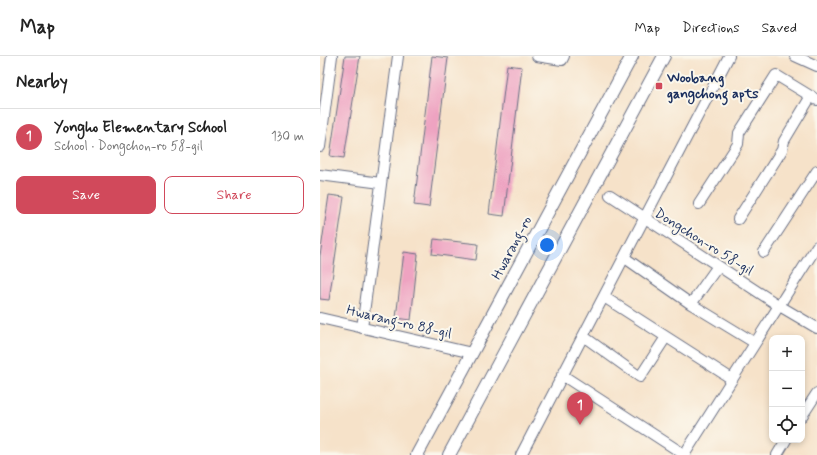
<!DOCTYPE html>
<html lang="en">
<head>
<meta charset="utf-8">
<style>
	:root { --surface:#fff; --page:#f2f2f2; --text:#222; --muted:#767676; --line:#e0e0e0; --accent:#d1495b }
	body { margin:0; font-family:Mynerve,sans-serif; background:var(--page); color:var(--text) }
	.controls { position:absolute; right:12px; bottom:12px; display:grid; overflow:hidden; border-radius:8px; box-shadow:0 2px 6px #0003 }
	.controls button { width:36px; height:36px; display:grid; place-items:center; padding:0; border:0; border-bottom:1px solid var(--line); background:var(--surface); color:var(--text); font:20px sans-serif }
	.you { position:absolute; left:227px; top:189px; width:14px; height:14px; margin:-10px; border:3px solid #fff; border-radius:50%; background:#1a73e8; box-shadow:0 0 0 6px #1a73e833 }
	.badge { display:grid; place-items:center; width:26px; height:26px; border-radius:50%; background:var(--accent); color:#fff; font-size:13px; font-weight:700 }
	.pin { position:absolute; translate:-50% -33px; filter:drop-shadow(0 1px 2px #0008) }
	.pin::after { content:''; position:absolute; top:21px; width:14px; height:12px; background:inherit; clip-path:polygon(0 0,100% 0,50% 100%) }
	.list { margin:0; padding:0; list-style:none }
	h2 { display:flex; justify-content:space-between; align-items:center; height:52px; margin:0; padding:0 16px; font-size:17px }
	h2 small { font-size:13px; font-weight:400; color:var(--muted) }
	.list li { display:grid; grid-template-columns:26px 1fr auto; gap:12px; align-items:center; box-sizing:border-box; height:56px; padding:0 16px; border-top:1px solid var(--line) }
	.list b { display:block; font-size:15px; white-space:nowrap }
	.list p { margin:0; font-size:13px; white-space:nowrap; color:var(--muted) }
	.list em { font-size:13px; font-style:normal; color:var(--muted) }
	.actions { display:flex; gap:8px; padding:12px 16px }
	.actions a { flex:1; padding:9px 0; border:1px solid var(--accent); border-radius:8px; text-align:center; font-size:14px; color:var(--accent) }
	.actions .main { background:var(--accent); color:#fff }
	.icon { flex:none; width:22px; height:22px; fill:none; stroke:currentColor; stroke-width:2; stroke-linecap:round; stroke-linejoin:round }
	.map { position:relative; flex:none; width:497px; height:399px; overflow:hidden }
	header { display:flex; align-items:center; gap:24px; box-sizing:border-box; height:56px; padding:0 20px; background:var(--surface); border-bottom:1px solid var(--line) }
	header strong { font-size:19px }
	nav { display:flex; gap:22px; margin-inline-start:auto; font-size:14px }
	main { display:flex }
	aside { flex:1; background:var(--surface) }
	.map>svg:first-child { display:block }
</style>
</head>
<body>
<header>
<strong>Map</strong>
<nav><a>Map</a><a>Directions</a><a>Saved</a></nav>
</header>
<main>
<aside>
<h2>Nearby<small></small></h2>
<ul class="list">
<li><span class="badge">1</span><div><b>Yongho Elementary School</b><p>School · Dongchon-ro 58-gil</p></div><em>130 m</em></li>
</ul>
<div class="actions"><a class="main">Save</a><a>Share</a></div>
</aside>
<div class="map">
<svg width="497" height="399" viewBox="0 0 497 399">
	<rect width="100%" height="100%" fill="#fbf7ec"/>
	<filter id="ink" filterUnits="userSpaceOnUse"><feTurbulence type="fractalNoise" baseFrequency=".025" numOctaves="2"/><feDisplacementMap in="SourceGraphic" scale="8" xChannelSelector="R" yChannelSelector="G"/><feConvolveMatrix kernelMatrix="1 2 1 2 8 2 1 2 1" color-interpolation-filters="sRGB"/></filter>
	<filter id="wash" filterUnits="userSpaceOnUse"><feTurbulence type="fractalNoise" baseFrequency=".012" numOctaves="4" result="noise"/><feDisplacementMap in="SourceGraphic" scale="16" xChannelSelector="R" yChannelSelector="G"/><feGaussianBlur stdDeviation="0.9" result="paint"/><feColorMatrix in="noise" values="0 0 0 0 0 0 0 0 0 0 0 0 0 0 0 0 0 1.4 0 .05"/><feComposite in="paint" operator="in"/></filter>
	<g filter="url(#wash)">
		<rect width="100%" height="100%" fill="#f6e2c9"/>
		<g id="blocks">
			<path fill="#eea3c1" d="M25,0h15l-16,102 -14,-2z
				M112,0l16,2 -19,149 -15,-2z
				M187,9l15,2 -18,149 -15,-2z
				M9,139l15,2 -15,103 -9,-1v-43z
				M114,183l44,5 -2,16 -44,-6z
				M84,196l14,2 -7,66 -15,-2z"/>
		</g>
	</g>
	<g filter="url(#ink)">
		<use href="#blocks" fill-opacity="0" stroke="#686e83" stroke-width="1"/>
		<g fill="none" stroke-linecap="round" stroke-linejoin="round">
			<defs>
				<path id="minor" d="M217,0l25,4 2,-4
					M475,0l22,10
					M0,91l12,-91
					M0,119l61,8
					M290,139l168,110 39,23
					M379,148l39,-60 1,-11 37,-58 41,25
					M418,163l44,-69 2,-9 27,-45
					M444,196l53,-81
					M305,202l66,46 27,-38
					M284,241l128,82
					M371,248l64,39
					M0,262l152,35
					M42,272l36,-272
					M263,280l57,41 26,-40
					M242,319l123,80
					M482,360l15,-23
					M201,399l208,-399
					M364,399l133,-209
					M457,399l9,-15"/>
				<path id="major" d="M97,399l215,-399
					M129,399l215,-399"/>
			</defs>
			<use href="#minor" stroke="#686e83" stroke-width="12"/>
			<use href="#major" stroke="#686e83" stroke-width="14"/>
			<use href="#minor" stroke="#fff" stroke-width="10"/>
			<use href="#major" stroke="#fff" stroke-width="12"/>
		</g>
	</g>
	<rect fill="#d1495b" stroke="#fbf7ec" stroke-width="1.5" x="335" y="26" width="8" height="8" rx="2"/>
	<g text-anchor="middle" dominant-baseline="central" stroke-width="4" stroke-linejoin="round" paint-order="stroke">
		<g font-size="14" font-weight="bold" fill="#1b2f5e" stroke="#fbf7ec" text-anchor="start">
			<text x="347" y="22">Woobang<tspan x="347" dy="16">gangchong apts</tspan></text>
		</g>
		<g font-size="14" fill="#1b2f5e" stroke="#fbf7ec">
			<text transform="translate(384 186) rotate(32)">Dongchon-ro 58-gil</text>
			<text transform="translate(192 192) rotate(-62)">Hwarang-ro</text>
			<text transform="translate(79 266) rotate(13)">Hwarang-ro 88-gil</text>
		</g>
	</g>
</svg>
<div class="controls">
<button>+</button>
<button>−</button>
<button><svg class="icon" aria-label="locate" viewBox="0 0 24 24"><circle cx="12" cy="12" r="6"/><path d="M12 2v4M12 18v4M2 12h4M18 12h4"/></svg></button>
</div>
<div class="you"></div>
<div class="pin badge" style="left:260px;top:369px">1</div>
</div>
</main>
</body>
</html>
